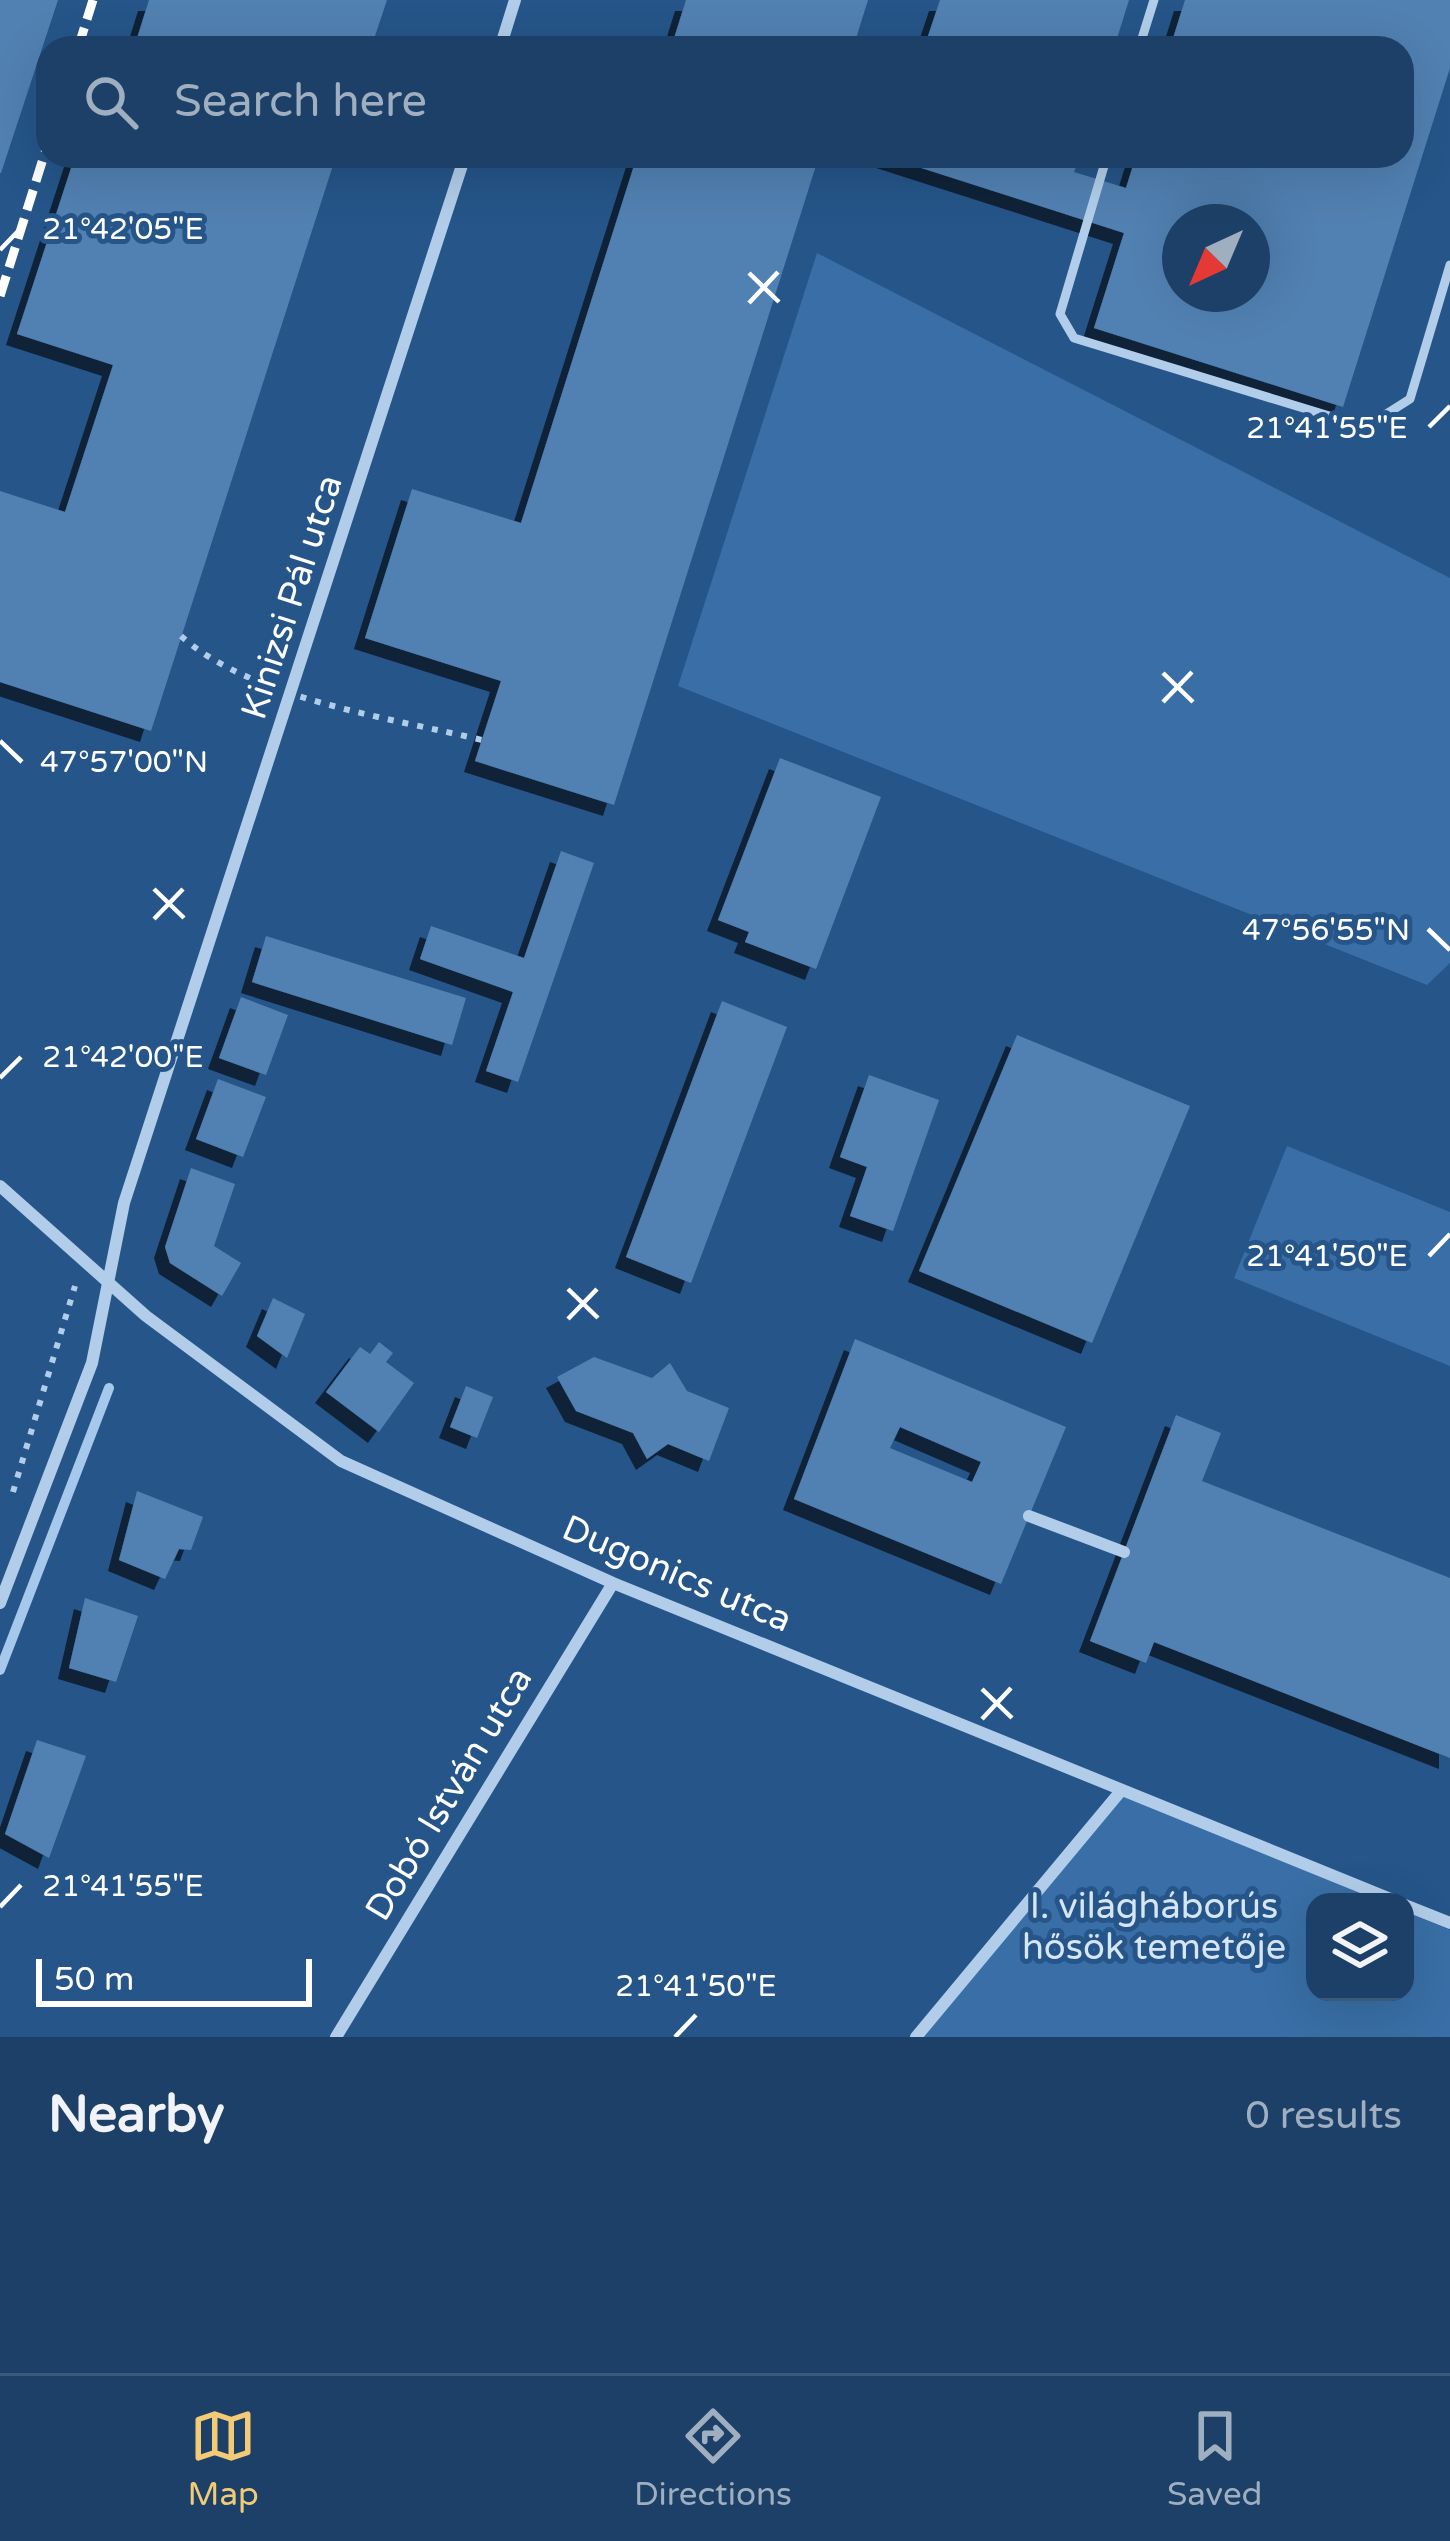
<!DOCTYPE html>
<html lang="en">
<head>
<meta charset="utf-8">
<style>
	:root { --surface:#1c4067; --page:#25476d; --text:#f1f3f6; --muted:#a0afc0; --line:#3a597b; --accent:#f3ca76 }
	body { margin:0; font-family:"Varela Round",sans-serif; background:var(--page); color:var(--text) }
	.controls { position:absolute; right:36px; bottom:36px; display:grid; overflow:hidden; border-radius:24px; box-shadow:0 12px 48px #0002 }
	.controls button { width:108px; height:108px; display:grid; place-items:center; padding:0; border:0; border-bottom:3px solid var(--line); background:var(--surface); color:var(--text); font:60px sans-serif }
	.compass { position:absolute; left:1162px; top:204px; width:108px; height:108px; border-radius:50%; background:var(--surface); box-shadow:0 12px 48px #0002; rotate:224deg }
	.scale { position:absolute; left:36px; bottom:30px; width:276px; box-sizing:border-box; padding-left:12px; border:6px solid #fff; border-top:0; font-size:33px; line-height:42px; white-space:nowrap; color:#fff; -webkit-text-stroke:9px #255589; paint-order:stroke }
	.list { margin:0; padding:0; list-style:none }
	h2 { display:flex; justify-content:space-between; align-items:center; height:156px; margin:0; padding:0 48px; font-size:51px }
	h2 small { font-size:39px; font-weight:400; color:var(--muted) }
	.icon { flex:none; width:66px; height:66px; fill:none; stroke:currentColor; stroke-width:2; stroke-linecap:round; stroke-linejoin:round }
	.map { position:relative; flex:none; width:1450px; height:2037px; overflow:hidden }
	.search { position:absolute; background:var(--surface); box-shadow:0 12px 48px #0002; left:36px; right:36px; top:36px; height:132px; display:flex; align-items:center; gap:30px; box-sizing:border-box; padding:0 42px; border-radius:36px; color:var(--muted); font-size:45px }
	.sheet { height:336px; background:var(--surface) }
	nav { display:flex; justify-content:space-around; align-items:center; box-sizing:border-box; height:168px; border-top:3px solid var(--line); background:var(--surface); font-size:33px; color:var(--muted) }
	nav a { display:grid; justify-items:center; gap:6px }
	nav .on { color:var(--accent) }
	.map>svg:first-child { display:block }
</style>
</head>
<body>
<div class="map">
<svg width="1450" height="2037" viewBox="0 0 1450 2037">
	<defs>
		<filter id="shadow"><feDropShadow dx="-11" dy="11" stdDeviation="0" flood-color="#0009"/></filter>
	</defs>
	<rect width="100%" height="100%" fill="#255589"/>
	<path fill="#396fa6" d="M817,253l633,325v385l-23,22 -749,-299z
		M1287,1146l163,66v154l-216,-88z
		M1120,1792l264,110h-69v90h90v-81l45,19v107h-534z"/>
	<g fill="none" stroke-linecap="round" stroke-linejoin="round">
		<path stroke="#a6c8ea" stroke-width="10" d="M0,1670l109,-282"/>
	</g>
	<path fill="#5181b2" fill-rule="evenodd" filter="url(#shadow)" d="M0,0h58l-57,173h-1z
		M149,0h238l-16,48h-237z
		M686,0h182l-15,48h-182z
		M940,0h189l-15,48h-190z
		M1185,0h265v68l-107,339 -249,-79 30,-95 -237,-76 193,-1 -6,16 52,16 10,-32h266v-108h-232zM1180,222h72v72h-72z
		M75,156h261l-185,575 -151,-49v-191l65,21 48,-147 -96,-31z
		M637,156h182l-205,649 -139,-44 26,-80 -136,-43 47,-149 109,34z
		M780,758l101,39 -65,172 -71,-27 4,-10 -31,-12z
		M561,851l33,12 -76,219 -32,-11 27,-79 -93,-33 11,-33 93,32z
		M266,936l200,62 -14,47 -200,-63z
		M241,997l47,18 -22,60 -47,-17z
		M722,1001l65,26 -96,256 -65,-26z
		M1017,1035l173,71 -98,237 -173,-72z
		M869,1075l70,25 -46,131 -43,-15 17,-49 -27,-10z
		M218,1079l48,18 -23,60 -47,-18z
		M191,1168l44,16 -21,62 27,17 -19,33 -52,-33 -5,-16z
		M273,1298l32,16 -18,44 -30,-22z
		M855,1339l211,88 -65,157 -207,-85zM900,1427l81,35 -9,20 -82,-34z
		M379,1342l14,11 -7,9 28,21 -35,49 -53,-40 34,-45 10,7z
		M594,1357l58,21 18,-15 17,28 42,17 -20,53 -41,-17 -21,15 -14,-26 -57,-22 -19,-34z
		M466,1386l27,11 -16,41 -27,-11z
		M1176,1415l45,18 -19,48 248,97v180l-296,-116 -8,21 -56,-22z
		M137,1491l66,26 -12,33 -12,-1 -14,30 -46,-19z
		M85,1598l53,18 -22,66 -47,-14z
		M37,1740l49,16 -37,102 -44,-24z"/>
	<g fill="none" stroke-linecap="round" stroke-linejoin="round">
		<path stroke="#b1cde9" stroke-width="6" stroke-dasharray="6 9" stroke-linecap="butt" d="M13,1492l62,-206"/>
		<path stroke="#b1cde9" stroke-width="9" d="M1139,48l15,-48
			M1107,156l-47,158 14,24 275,84 31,-4 30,-19 40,-134"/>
		<path stroke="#b1cde9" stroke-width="12" d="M500,48l15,-48
			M0,1186l146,130 195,145 272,122 785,319
			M1029,1516l95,36
			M0,1603l92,-240 32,-160 341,-1047
			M1405,1905l45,18
			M336,2037l277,-454
			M916,2037l204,-245"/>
		<path stroke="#fff" stroke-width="9" stroke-dasharray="21 9" stroke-linecap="butt" d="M78,48l15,-48
			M0,296l48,-153"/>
		<path stroke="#b1cde9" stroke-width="6" stroke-dasharray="6 9" stroke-linecap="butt" d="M181,636c70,63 210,82 301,104"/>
	</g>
	<path fill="none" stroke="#fff" stroke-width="4.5" d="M0,250l21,-22M749,273l30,29M749,303l29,-31M1429,427l21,-21M1163,673l30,29M1163,702l29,-30M0,741l22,21M154,889l30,29M154,919l29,-30M1428,929l22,21M0,1078l21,-21M1429,1256l21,-22M568,1289l30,29M568,1319l29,-30M982,1689l30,29M982,1719l29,-31M0,1907l21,-22M675,2037l21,-22"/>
	<g text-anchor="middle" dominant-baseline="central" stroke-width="10" stroke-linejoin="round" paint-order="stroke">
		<g font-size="36" fill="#fff" stroke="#255589">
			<text transform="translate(292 597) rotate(-72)">Kinizsi Pál utca</text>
			<text transform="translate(677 1574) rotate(23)">Dugonics utca</text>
			<text transform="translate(449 1794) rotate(-59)">Dobó István utca</text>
		</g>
		<g font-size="36" fill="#d6e6f7" stroke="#255589">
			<text x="1154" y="1906">I. világháborús<tspan x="1154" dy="41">hősök temetője</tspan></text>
		</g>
	</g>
	<g font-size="30" text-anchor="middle" fill="#fff" stroke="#255589" stroke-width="10" stroke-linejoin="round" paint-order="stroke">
		<text x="123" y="239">21°42'05"E</text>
		<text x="1327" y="438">21°41'55"E</text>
		<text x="124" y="772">47°57'00"N</text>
		<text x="1326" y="940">47°56'55"N</text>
		<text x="123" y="1067">21°42'00"E</text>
		<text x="1327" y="1266">21°41'50"E</text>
		<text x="123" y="1896">21°41'55"E</text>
		<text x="696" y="1996">21°41'50"E</text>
	</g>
</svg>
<div class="controls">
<button><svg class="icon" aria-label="layers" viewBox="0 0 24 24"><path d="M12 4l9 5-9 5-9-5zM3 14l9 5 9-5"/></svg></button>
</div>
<svg class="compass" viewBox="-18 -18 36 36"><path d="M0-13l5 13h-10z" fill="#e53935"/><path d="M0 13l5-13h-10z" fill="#a0afc0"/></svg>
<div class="scale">50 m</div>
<div class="search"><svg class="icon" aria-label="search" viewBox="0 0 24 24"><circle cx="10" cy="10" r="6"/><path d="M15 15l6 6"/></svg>Search here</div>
</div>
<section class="sheet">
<h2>Nearby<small>0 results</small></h2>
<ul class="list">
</ul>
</section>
<nav>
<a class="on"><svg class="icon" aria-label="map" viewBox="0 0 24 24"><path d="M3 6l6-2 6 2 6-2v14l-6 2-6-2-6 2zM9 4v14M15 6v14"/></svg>Map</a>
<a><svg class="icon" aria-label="directions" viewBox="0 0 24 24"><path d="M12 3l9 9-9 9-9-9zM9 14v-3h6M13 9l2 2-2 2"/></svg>Directions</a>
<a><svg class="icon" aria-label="saved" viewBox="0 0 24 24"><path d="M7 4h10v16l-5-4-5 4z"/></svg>Saved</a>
</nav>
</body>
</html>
